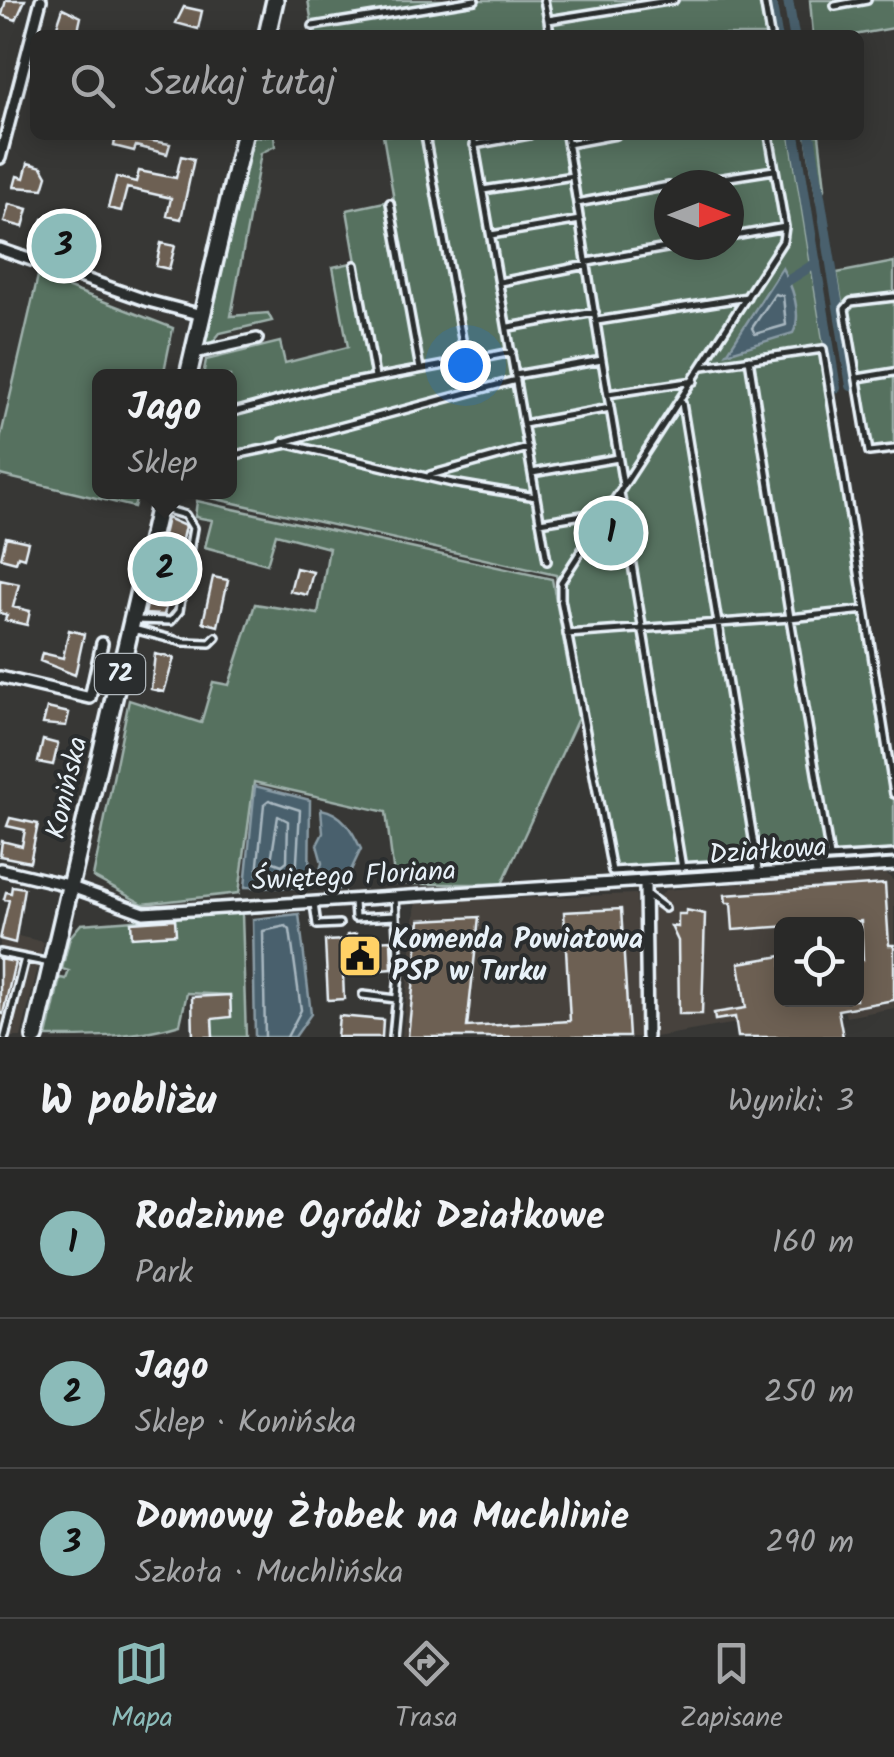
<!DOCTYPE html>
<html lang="pl">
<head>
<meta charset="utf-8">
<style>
	:root { --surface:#292928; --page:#313130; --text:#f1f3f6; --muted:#a5a6a8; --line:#454545; --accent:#8bbbb9 }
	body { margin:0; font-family:Kalam,sans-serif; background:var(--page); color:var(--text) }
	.controls { position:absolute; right:30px; bottom:30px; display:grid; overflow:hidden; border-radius:15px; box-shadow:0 5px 25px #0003 }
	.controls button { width:90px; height:90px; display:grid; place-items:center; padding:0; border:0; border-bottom:2px solid var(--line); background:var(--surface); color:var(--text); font:50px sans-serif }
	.compass { position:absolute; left:654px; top:170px; width:90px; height:90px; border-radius:50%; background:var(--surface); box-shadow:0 5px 25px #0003; rotate:90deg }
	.you { position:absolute; left:465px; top:365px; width:35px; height:35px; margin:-25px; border:8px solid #fff; border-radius:50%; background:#1a73e8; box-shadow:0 0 0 15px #1a73e833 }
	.badge { display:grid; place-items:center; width:65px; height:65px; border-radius:50%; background:var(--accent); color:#111; font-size:32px; font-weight:700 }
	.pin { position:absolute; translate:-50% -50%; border:5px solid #fff; box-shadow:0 2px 10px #0006 }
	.popup { position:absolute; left:92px; top:369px; width:145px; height:130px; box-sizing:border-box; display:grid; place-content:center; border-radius:15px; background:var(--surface); filter:drop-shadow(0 2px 8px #0005); font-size:32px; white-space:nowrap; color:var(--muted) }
	.popup b { font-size:38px; color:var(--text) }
	.popup::after { content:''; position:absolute; left:50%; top:100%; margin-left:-20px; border:20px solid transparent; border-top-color:var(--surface) }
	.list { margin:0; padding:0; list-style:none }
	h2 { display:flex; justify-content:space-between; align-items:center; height:130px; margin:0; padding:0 40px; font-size:42px }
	h2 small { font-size:32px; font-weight:400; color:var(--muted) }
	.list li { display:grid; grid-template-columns:65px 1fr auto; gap:30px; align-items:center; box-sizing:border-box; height:150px; padding:0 40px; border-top:2px solid var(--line) }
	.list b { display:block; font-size:38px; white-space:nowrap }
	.list p { margin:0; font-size:32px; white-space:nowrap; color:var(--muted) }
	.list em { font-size:32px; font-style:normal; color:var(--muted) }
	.icon { flex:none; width:55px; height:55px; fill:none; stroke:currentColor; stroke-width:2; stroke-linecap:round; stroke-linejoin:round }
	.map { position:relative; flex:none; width:894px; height:1037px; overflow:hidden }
	.search { position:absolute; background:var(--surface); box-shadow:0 5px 25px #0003; left:30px; right:30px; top:30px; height:110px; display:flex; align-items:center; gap:25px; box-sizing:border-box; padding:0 35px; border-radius:15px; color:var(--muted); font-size:38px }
	.sheet { height:580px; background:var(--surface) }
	nav { display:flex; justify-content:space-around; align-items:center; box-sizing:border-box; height:140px; border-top:2px solid var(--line); background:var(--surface); font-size:28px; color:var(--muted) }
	nav a { display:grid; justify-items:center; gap:5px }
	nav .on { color:var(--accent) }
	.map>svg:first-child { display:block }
</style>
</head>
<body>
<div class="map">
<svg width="894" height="1037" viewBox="0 0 894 1037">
	<rect width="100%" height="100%" fill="#373735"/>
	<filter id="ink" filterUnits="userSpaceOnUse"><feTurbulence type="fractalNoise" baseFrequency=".01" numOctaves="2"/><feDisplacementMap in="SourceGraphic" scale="20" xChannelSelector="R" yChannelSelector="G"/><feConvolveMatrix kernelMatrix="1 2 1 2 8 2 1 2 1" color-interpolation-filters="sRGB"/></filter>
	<g filter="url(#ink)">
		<path fill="#47433e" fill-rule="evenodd" d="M883,871l11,10v127l-48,9 -3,-12 -188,32 -5,-126 15,-21zM782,924h74v75h-74z
			M636,894l8,143h-242l14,-135z
			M0,932l44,10 -23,95h-21z"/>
		<path fill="#56715f" stroke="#9fb1ac" stroke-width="2.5" fill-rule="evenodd" d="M308,0h457l7,35h-458z
			M810,0h84v28l-40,7h-41z
			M274,135l1,11 -14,7 -30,163 37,-3 4,8 -52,12 -9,11h-11l45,-198 7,-8z
			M383,135h407l104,645v76l-278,19 -60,-300 -371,-83h45v-116h-27l3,-16 74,-18 5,21 63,-16 -15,-80 23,-5 -9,-52 47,-10zM669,185h60v60h-60z
			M806,135h13l6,53 -8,12z
			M894,262v189l-27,3 -30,-181z
			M38,276l135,52 -10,48h-63v116h38l-4,15 -134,-32v-35z
			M197,501l355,78 26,139 -76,166h-107l-9,-72 -132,-30 -15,111 -96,11 -50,-27 36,-177 72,23 12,-41 16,3 26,-81 63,10 11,-66 -53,-14 -9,30 -62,-17 7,-27 -17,-3z
			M308,907l-66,7 4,123h-33l-1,-20 19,-1 -1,-21 -43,-2 -7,31c-41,13 -89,13 -133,13l13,-59 6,1 3,-8 -7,-2 8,-32 11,-13zM175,919v15l-44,2 1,-14z"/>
		<path fill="#49616d" stroke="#899ba5" stroke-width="2.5" d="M782,268c10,17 21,47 11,65l-66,20z
			M255,786l55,14 -1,88 -64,-1z
			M321,809c22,4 31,21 40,40l-17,36 -8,6 -20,-8 6,-20 -5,-18 6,-12z
			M299,914l12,100 -16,23h-40l-2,-118z"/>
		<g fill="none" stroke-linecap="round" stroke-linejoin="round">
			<path stroke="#a8b7c0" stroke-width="2.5" d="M775,294l8,2 3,29 -31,9 -3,-6z
				M269,800l31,10 -4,68 -39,-4 7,-70z
				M278,816l10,5 -1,40 -5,4 -11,-4z
				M265,1037l-2,-106 23,-5 4,4 11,80 -14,27"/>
			<path stroke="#49616d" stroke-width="10" d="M771,0l6,35
				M788,0l6,35
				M795,135l41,253
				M810,135l41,251
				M789,280l27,-17"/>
		</g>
		<path fill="#6d6053" stroke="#e8f1f8" stroke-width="2.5" d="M6,0h19l-9,20 -14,-5z
			M184,7l18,4 -4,18 -22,-6z
			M63,8l18,9 -4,18h-23z
			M116,135l54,9 -3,10 -31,-8 -2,5 -20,-5z
			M181,156l13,3 -13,60 -14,-3 4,-18 -44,-10 -6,23 -13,-3 8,-31 20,5 3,-11 37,7z
			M28,163l14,4 5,9 -4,13 -29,-2 3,-11 7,2z
			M9,204l19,5 -5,18 -19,-5z
			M43,219l36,13 -6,19 -37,-13z
			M161,243l14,3 -6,23 -13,-3z
			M167,518l18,8 -21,89 -19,-1z
			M6,537l22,5 -4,16 -6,-2 -2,6 -15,-4z
			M296,568l17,4 -6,23 -17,-4z
			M213,577l15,3 -10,46 -15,-4z
			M0,580l19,4 -6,23 17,4 -3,14 -22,-5 2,-5 -7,-2z
			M69,630l15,4 -9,41 -35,-14 2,-8 21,5z
			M155,654l19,4 -10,34 -13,-3z
			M47,708l22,5 -3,13 -23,-2z
			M43,740l15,4 -5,21 -15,-3z
			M10,818l28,6 -8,38 -30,-6 2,-15 20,5 3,-16 -18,-4z
			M885,884l4,61h5v55l-56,10 5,27h-105l-3,-20 -20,3 -1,-7 32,-5 -7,-45 43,-7v44h74v-39l7,-1 -2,-39 -128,9 -2,-27h-5l-1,-8z
			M12,886l12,2 -9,55 -15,-4 9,-39 -5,-1 2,-7 5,1z
			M621,909l8,128h-221l12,-117 59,-3 -12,110 103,-6 -6,-109z
			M686,910l19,4 -3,100h-23l-1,-73 -7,-15 7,1v-13h8z
			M175,919l1,15 -44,3 -1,-15z
			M356,934v8l35,-2 1,29 -49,4 1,26 -16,1 -3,-59 22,-1v-5z
			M0,959l15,3 -12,52 -3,-1z
			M230,995l1,22 -19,2 1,18h-20l-1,-40z
			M339,1016l44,4 -1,17h-45z"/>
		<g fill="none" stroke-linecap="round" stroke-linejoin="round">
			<defs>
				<path id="service" d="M544,0l4,20
					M764,0l6,35
					M835,6l32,-6
					M313,26l162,-26
					M550,35l-2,-15 126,-20
					M425,135l41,226 46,-9
					M769,135l16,92 -2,14 -222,341v17l51,272 282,-17
					M568,144l48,-9
					M474,145l55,-10
					M678,185l96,-15
					M483,190l90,-14
					M390,203l30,166
					M577,203l92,-17
					M491,235l89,-15
					M729,237l56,-10
					M588,262l95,-17
					M355,265l20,112
					M500,282l87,-17
					M894,297l-43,5 -6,7 24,143 25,-3
					M597,321l150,-24
					M509,327l86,-15
					M602,360l21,125
					M703,366l120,-17 42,261 -75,8 -41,-259
					M515,375l87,-15 -36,-225
					M858,378l36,-6
					M608,394l86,-13
					M682,403l77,472
					M230,413l97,-26 139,-26
					M524,424l86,-16
					M283,442l233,-62
					M230,456l58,-12 164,39 84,14 -63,-362
					M532,473l86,-15
					M430,475l98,-27
					M620,492l62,376
					M536,497l11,64
					M540,522l67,-11
					M865,610l29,184
					M135,620l36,1 8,-10 14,-83 -8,-13 -24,-7
					M133,629l50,13 27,1 6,-6
					M567,634l223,-16 40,239
					M645,893l20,15
					M354,902l1,16 41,-2
					M314,904l3,21 22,-1
					M0,953l25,5
					M363,995l33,4
					M5,1037l20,-79 25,5
					M393,1037l6,-63 -4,-77"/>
				<path id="minor" d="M0,158l41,-158
					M0,249l148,52 54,14
					M194,353l63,-14
					M0,677l90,21 12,-55
					M0,869l63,15 81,29 750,-48
					M645,884l2,153"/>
				<path id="primary" d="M267,35l8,-35
					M188,376l56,-241
					M35,1037l127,-545"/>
			</defs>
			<use href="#service" stroke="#e8f1f8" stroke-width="12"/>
			<use href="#minor" stroke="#e8f1f8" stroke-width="16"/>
			<use href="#primary" stroke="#e8f1f8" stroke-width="22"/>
			<use href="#service" stroke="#2a2d2e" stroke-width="5"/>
			<use href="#minor" stroke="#2a2d2e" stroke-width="9"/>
			<use href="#primary" stroke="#2a2d2e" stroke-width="15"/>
		</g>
	</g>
	<defs>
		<symbol id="civic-square" viewBox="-11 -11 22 22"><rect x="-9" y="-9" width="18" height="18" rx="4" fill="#ffd166" stroke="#2a2d2e"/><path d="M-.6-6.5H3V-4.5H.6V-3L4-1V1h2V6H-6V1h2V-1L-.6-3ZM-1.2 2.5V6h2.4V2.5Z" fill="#111"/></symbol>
	</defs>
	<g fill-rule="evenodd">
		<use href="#civic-square" x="335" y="931" width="50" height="50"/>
	</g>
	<g text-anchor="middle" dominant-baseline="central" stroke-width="8" stroke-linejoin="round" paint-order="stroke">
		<rect fill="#2a2d2e" stroke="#afb6bb" stroke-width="2.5" x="95" y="654" width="50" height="40" rx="8"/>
		<g font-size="25" font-weight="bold" fill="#e8f1f8">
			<text x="120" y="674">72</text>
		</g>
		<g font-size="28" fill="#e8f1f8" stroke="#2a2d2e">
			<text transform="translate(68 788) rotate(-77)">Konińska</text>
			<text transform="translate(768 852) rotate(-4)">Działkowa</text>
			<text transform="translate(354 877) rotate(-3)">Świętego Floriana</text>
		</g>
		<g font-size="28" font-weight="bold" fill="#e8f1f8" stroke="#2a2d2e" text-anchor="start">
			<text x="392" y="940">Komenda Powiatowa<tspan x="392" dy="32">PSP w Turku</tspan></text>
		</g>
	</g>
</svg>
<div class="controls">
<button><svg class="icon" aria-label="locate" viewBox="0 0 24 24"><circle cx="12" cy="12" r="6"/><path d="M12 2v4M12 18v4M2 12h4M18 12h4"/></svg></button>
</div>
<svg class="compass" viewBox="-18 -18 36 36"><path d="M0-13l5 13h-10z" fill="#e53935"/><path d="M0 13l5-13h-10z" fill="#a5a6a8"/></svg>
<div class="you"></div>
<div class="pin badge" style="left:611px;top:533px">1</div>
<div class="pin badge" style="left:165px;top:569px">2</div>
<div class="popup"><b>Jago</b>Sklep</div>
<div class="pin badge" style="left:64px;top:246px">3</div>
<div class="search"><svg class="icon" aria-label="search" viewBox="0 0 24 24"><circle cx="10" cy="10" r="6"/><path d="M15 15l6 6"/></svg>Szukaj tutaj</div>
</div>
<section class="sheet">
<h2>W pobliżu<small>Wyniki: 3</small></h2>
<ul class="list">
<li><span class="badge">1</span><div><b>Rodzinne Ogródki Działkowe</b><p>Park</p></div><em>160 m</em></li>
<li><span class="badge">2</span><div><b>Jago</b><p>Sklep · Konińska</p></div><em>250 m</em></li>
<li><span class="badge">3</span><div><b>Domowy Żłobek na Muchlinie</b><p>Szkoła · Muchlińska</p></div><em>290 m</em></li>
</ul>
</section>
<nav>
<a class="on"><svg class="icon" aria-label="map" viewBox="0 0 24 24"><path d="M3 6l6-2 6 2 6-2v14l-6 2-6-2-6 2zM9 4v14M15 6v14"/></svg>Mapa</a>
<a><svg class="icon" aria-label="directions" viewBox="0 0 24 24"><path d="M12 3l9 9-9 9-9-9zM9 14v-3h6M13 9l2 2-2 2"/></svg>Trasa</a>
<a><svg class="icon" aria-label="saved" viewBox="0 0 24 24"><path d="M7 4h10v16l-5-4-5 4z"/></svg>Zapisane</a>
</nav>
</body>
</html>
